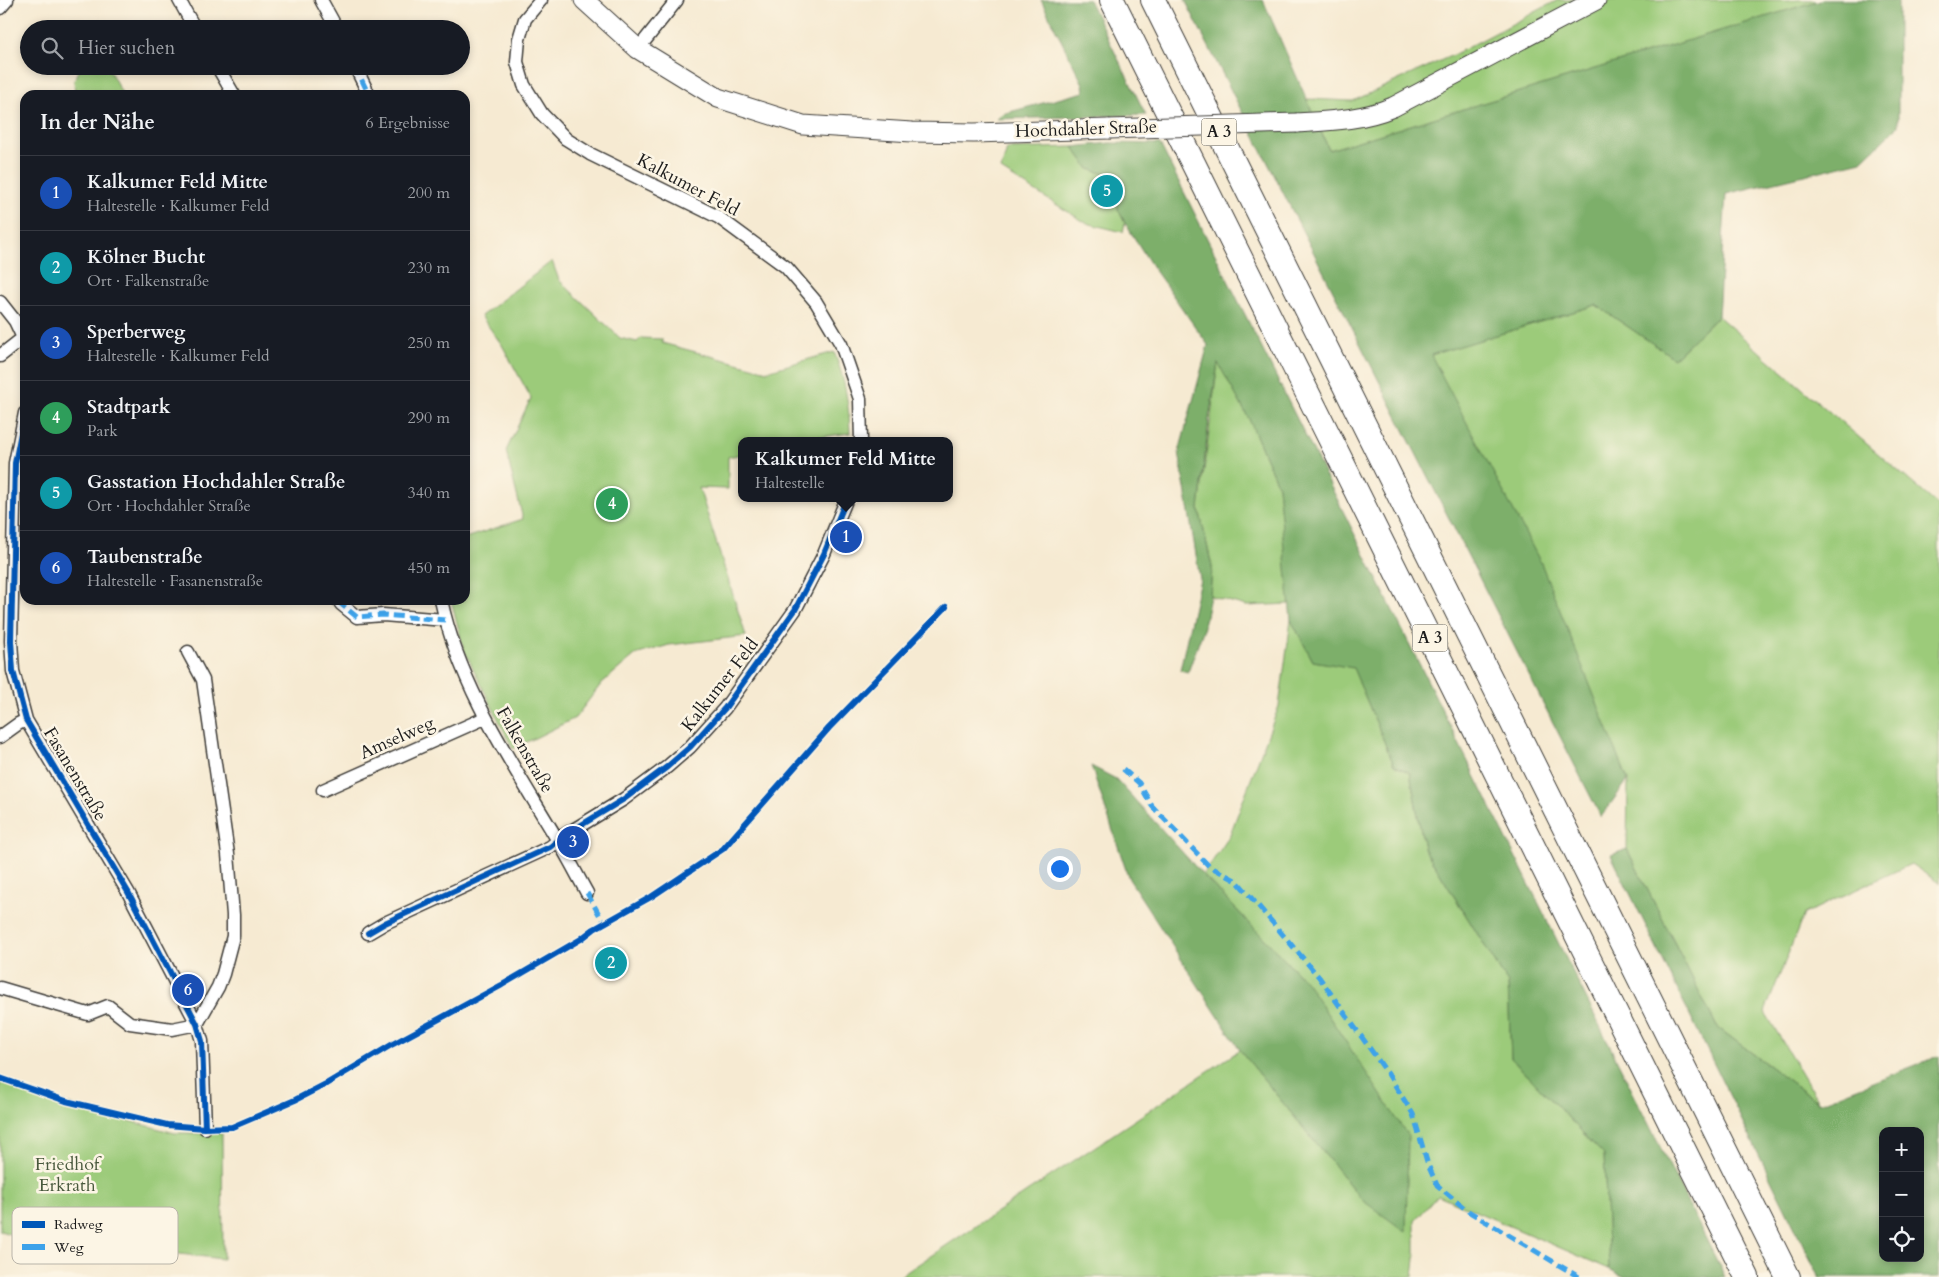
<!DOCTYPE html>
<html lang="de">
<head>
<meta charset="utf-8">
<style>
	:root { --surface:#171b24; --page:#20242c; --text:#f1f3f6; --muted:#9ea1a6; --line:#363941; --accent:#0f766e }
	body { margin:0; font-family:Cardo,serif; background:var(--page); color:var(--text) }
	.controls { position:absolute; right:15px; bottom:15px; display:grid; overflow:hidden; border-radius:10px; box-shadow:0 2px 8px #0003 }
	.controls button { width:45px; height:45px; display:grid; place-items:center; padding:0; border:0; border-bottom:1px solid var(--line); background:var(--surface); color:var(--text); font:25px sans-serif }
	.you { position:absolute; left:1059px; top:868px; width:18px; height:18px; margin:-12px; border:4px solid #fff; border-radius:50%; background:#1a73e8; box-shadow:0 0 0 8px #1a73e833 }
	.badge { display:grid; place-items:center; width:32px; height:32px; border-radius:50%; background:var(--accent); color:#fff; font-size:16px; font-weight:700 }
	.pin { position:absolute; translate:-50% -50%; border:2px solid #fff; box-shadow:0 1px 5px #0006 }
	.popup { position:absolute; left:738px; top:437px; width:215px; height:65px; box-sizing:border-box; display:grid; place-content:center; border-radius:10px; background:var(--surface); filter:drop-shadow(0 1px 4px #0005); font-size:16px; white-space:nowrap; color:var(--muted) }
	.popup b { font-size:19px; color:var(--text) }
	.popup::after { content:''; position:absolute; left:50%; top:100%; margin-left:-10px; border:10px solid transparent; border-top-color:var(--surface) }
	.list { margin:0; padding:0; list-style:none }
	h2 { display:flex; justify-content:space-between; align-items:center; height:65px; margin:0; padding:0 20px; font-size:21px }
	h2 small { font-size:16px; font-weight:400; color:var(--muted) }
	.list li { display:grid; grid-template-columns:32px 1fr auto; gap:15px; align-items:center; box-sizing:border-box; height:75px; padding:0 20px; border-top:1px solid var(--line) }
	.list b { display:block; font-size:19px; white-space:nowrap }
	.list p { margin:0; font-size:16px; white-space:nowrap; color:var(--muted) }
	.list em { font-size:16px; font-style:normal; color:var(--muted) }
	.icon { flex:none; width:28px; height:28px; fill:none; stroke:currentColor; stroke-width:2; stroke-linecap:round; stroke-linejoin:round }
	.map { position:relative; flex:none; width:1939px; height:1277px; overflow:hidden }
	.search { position:absolute; background:var(--surface); box-shadow:0 2px 8px #0003; left:20px; top:20px; width:450px; height:55px; display:flex; align-items:center; gap:12px; box-sizing:border-box; padding:0 18px; border-radius:28px; color:var(--muted); font-size:19px }
	.panel { position:absolute; background:var(--surface); box-shadow:0 2px 8px #0003; left:20px; top:90px; width:450px; height:515px; border-radius:15px }
	.map>svg:first-child { display:block }
</style>
</head>
<body>
<div class="map">
<svg width="1939" height="1277" viewBox="0 0 1939 1277">
	<rect width="100%" height="100%" fill="#fcf5e5"/>
	<filter id="ink" filterUnits="userSpaceOnUse"><feTurbulence type="fractalNoise" baseFrequency=".02" numOctaves="2"/><feDisplacementMap in="SourceGraphic" scale="10" xChannelSelector="R" yChannelSelector="G"/><feConvolveMatrix kernelMatrix="1 2 1 2 8 2 1 2 1" color-interpolation-filters="sRGB"/></filter>
	<filter id="wash" filterUnits="userSpaceOnUse"><feTurbulence type="fractalNoise" baseFrequency=".0096" numOctaves="4" result="noise"/><feDisplacementMap in="SourceGraphic" scale="20" xChannelSelector="R" yChannelSelector="G"/><feGaussianBlur stdDeviation="1.12" result="paint"/><feColorMatrix in="noise" values="0 0 0 0 0 0 0 0 0 0 0 0 0 0 0 0 0 1.4 0 .05"/><feComposite in="paint" operator="in"/></filter>
	<g filter="url(#wash)">
		<rect width="100%" height="100%" fill="#f6ead2"/>
		<path fill="#9ccb7a" stroke="#5c744b" d="M1558,0h256l1,2 -486,148 -22,-51 46,2 102,-47z
			M82,66h25l16,29h-48l-1,-15z
			M1073,147l16,22 27,8 2,32 7,14 -2,9 -37,-9 -85,-53 6,-21z
			M552,261l7,19 61,58 17,4 4,-4 21,1v4l105,28 67,-19c11,27 15,52 16,81l-59,8h-49v13l-14,3v32l-29,-1 47,148 -77,9 -34,10 -33,28 -27,35 -62,31 -49,-99 -13,-50h14v-62l58,-19 -17,-68 25,-53 -29,-53 -21,-29z
			M1596,305l78,53 44,-42 221,190v377l-28,-19 -107,50 -39,98 54,91 -102,-76 -90,-178 1,-69 -198,-425z
			M1218,362l31,57 29,67 12,118 -44,2 -36,-10 2,-29 -13,-58z
			M1291,620l22,41 40,6 41,98 16,8 14,75 84,135 3,75 93,97 5,114 -171,-74 -23,26v38l-2,18h-514l341,-227 122,150 -55,-217 -104,-108 26,-38 50,-131z
			M0,1082l77,25 98,26h47l1,126 -209,-24 -14,-4z"/>
		<path fill="#7daf6a" stroke="#4c6643" fill-rule="evenodd" d="M1041,0h48l57,115 -150,4 6,-5 82,-22 -1,-8z
			M1185,0h78l66,150 492,-150h77v126l-36,35 -136,33 -8,122 -44,42 -78,-53 -165,50 110,208 87,217 -27,37z
			M1110,143l50,1 565,1133h-100l-16,-8 -5,-114 -93,-97 -3,-75 -84,-135 -14,-75 -16,-8 -41,-97 -40,-7 -22,-41 -13,-134 -29,-67 -31,-56 -9,56 -10,90 13,58 -2,29 -7,35 -15,41 -8,-2 20,-91 -21,-127 29,-107 -56,-79 -27,-43 -7,-14 -2,-32 -27,-8 -16,-22z
			M1091,766l25,13 87,96 104,108 101,153 -2,96 -44,-32 -122,-150 -111,-171z
			M1627,849l90,178 102,76 120,-47v221h-120l-208,-422zM1883,1131h37v127h-37z"/>
	</g>
	<g filter="url(#ink)">
		<g fill="none" stroke-linecap="round" stroke-linejoin="round">
			<defs>
				<path id="street" d="M179,0l16,29
					M321,0l16,29
					M541,0l-16,19 -6,20 -2,23 7,23 18,29 24,25 24,15 128,63 68,50 30,35 25,42 19,55 1,42
					M0,8l7,-8
					M638,49l39,-49
					M217,66l17,29
					M355,66l14,29
					M0,302l15,19 10,21
					M0,356l23,-18
					M25,413l-10,50 -4,178 2,30 13,49 102,172 69,132 5,17 3,87
					M339,600l2,4 16,13 26,-2 62,5
					M441,600c19,88 71,163 116,239 11,18 20,36 30,54
					M188,652l15,28 25,174 5,61v21l-10,38 -5,13 -21,37
					M0,737l18,-13 8,-4
					M323,790l162,-72
					M368,933l17,-10 165,-76 15,-12 59,-36 43,-32 23,-20 35,-39 70,-98 29,-56 23,-56
					M0,988l88,26 20,-8 22,17 42,6 25,-5"/>
				<path id="secondary" d="M584,0l54,49 80,49 85,27 109,7 62,1 135,-4
					M1297,123c33,-2 65,-3 96,-16l203,-107"/>
				<path id="highway" d="M1112,0l635,1277
					M1153,0l635,1277"/>
			</defs>
			<use href="#street" stroke="#3d3b37" stroke-width="15"/>
			<use href="#secondary" stroke="#3d3b37" stroke-width="21"/>
			<use href="#highway" stroke="#3d3b37" stroke-width="26"/>
			<use href="#street" stroke="#fff" stroke-width="12"/>
			<use href="#secondary" stroke="#fff" stroke-width="19"/>
			<use href="#highway" stroke="#fff" stroke-width="24"/>
			<defs>
				<path id="secondary-bridge" d="M1109,129l188,-6"/>
			</defs>
			<use href="#secondary-bridge" stroke="#3d3b37" stroke-width="21" stroke-linecap="butt"/>
			<use href="#secondary-bridge" stroke="#fff" stroke-width="19"/>
			<path stroke="#3da2ea" stroke-width="5" stroke-dasharray="10 5" stroke-linecap="butt" d="M355,66l14,29
				M339,600l2,4 16,13 26,-2 62,5
				M1123,769l16,14 13,23 57,60 28,15 82,96 69,97 25,40 15,51 9,20 31,26 111,66
				M587,893l17,30"/>
			<defs>
				<path id="cycleway" d="M25,413l-10,50 -4,178 2,30 13,49 102,172 69,132 5,17 3,87
					M368,933l17,-10 165,-76 15,-12 59,-36 43,-32 23,-20 35,-39 70,-98 29,-56 23,-56
					M0,1078l66,23 101,24 38,3 27,-1 63,-27 31,-16 67,-40 109,-59 79,-46 13,-10 57,-32 72,-48 106,-121 117,-121"/>
			</defs>
			<use href="#cycleway" stroke="#fcf5e5" stroke-width="9"/>
			<use href="#cycleway" stroke="#0057b8" stroke-width="6"/>
		</g>
	</g>
	<g text-anchor="middle" dominant-baseline="central" stroke-width="5" stroke-linejoin="round" paint-order="stroke">
		<g fill="#fcf5e5" stroke="#5f5d58" stroke-width="1">
			<rect x="1201.5" y="118.5" width="35" height="27" rx="4"/>
			<rect x="1412.5" y="624.5" width="35" height="27" rx="4"/>
		</g>
		<g font-size="16" font-weight="bold" fill="#1c1c1c">
			<text x="1219" y="132">A 3</text>
			<text x="1430" y="638">A 3</text>
		</g>
		<g font-size="18" fill="#1c1c1c" stroke="#fcf5e5">
			<text transform="translate(1086 129) rotate(-2)">Hochdahler Straße</text>
			<text transform="translate(688 185) rotate(28)">Kalkumer Feld</text>
			<text transform="translate(720 685) rotate(-52)">Kalkumer Feld</text>
			<text transform="translate(397 738) rotate(-24)">Amselweg</text>
			<text transform="translate(525 750) rotate(60)">Falkenstraße</text>
			<text transform="translate(75 774) rotate(59)">Fasanenstraße</text>
		</g>
		<g font-size="18" fill="#49593d" stroke="#fcf5e5">
			<text x="67" y="1164">Friedhof<tspan x="67" dy="21">Erkrath</tspan></text>
		</g>
	</g>
	<rect x="12" y="1207" width="166" height="57" rx="8" fill="#fcf5e5" stroke="#b9b4a9" stroke-width="1"/>
	<rect x="22" y="1221" width="23" height="7" fill="#0057b8"/>
	<rect x="22" y="1244" width="23" height="6" fill="#3da2ea"/>
	<g font-size="14" fill="#1c1c1c">
		<text x="54" y="1229">Radweg</text>
		<text x="54" y="1252">Weg</text>
	</g>
</svg>
<div class="controls">
<button>+</button>
<button>−</button>
<button><svg class="icon" aria-label="locate" viewBox="0 0 24 24"><circle cx="12" cy="12" r="6"/><path d="M12 2v4M12 18v4M2 12h4M18 12h4"/></svg></button>
</div>
<div class="you"></div>
<div class="pin badge" style="left:846px;top:537px;background:#1a4fb4">1</div>
<div class="popup"><b>Kalkumer Feld Mitte</b>Haltestelle</div>
<div class="pin badge" style="left:611px;top:963px;background:#0f9aa8">2</div>
<div class="pin badge" style="left:573px;top:842px;background:#1a4fb4">3</div>
<div class="pin badge" style="left:612px;top:504px;background:#2e9e5b">4</div>
<div class="pin badge" style="left:1107px;top:191px;background:#0f9aa8">5</div>
<div class="pin badge" style="left:188px;top:990px;background:#1a4fb4">6</div>
<div class="search"><svg class="icon" aria-label="search" viewBox="0 0 24 24"><circle cx="10" cy="10" r="6"/><path d="M15 15l6 6"/></svg>Hier suchen</div>
<section class="panel">
<h2>In der Nähe<small>6 Ergebnisse</small></h2>
<ul class="list">
<li><span class="badge" style="background:#1a4fb4">1</span><div><b>Kalkumer Feld Mitte</b><p>Haltestelle · Kalkumer Feld</p></div><em>200 m</em></li>
<li><span class="badge" style="background:#0f9aa8">2</span><div><b>Kölner Bucht</b><p>Ort · Falkenstraße</p></div><em>230 m</em></li>
<li><span class="badge" style="background:#1a4fb4">3</span><div><b>Sperberweg</b><p>Haltestelle · Kalkumer Feld</p></div><em>250 m</em></li>
<li><span class="badge" style="background:#2e9e5b">4</span><div><b>Stadtpark</b><p>Park</p></div><em>290 m</em></li>
<li><span class="badge" style="background:#0f9aa8">5</span><div><b>Gasstation Hochdahler Straße</b><p>Ort · Hochdahler Straße</p></div><em>340 m</em></li>
<li><span class="badge" style="background:#1a4fb4">6</span><div><b>Taubenstraße</b><p>Haltestelle · Fasanenstraße</p></div><em>450 m</em></li>
</ul>
</section>
</div>
</body>
</html>
